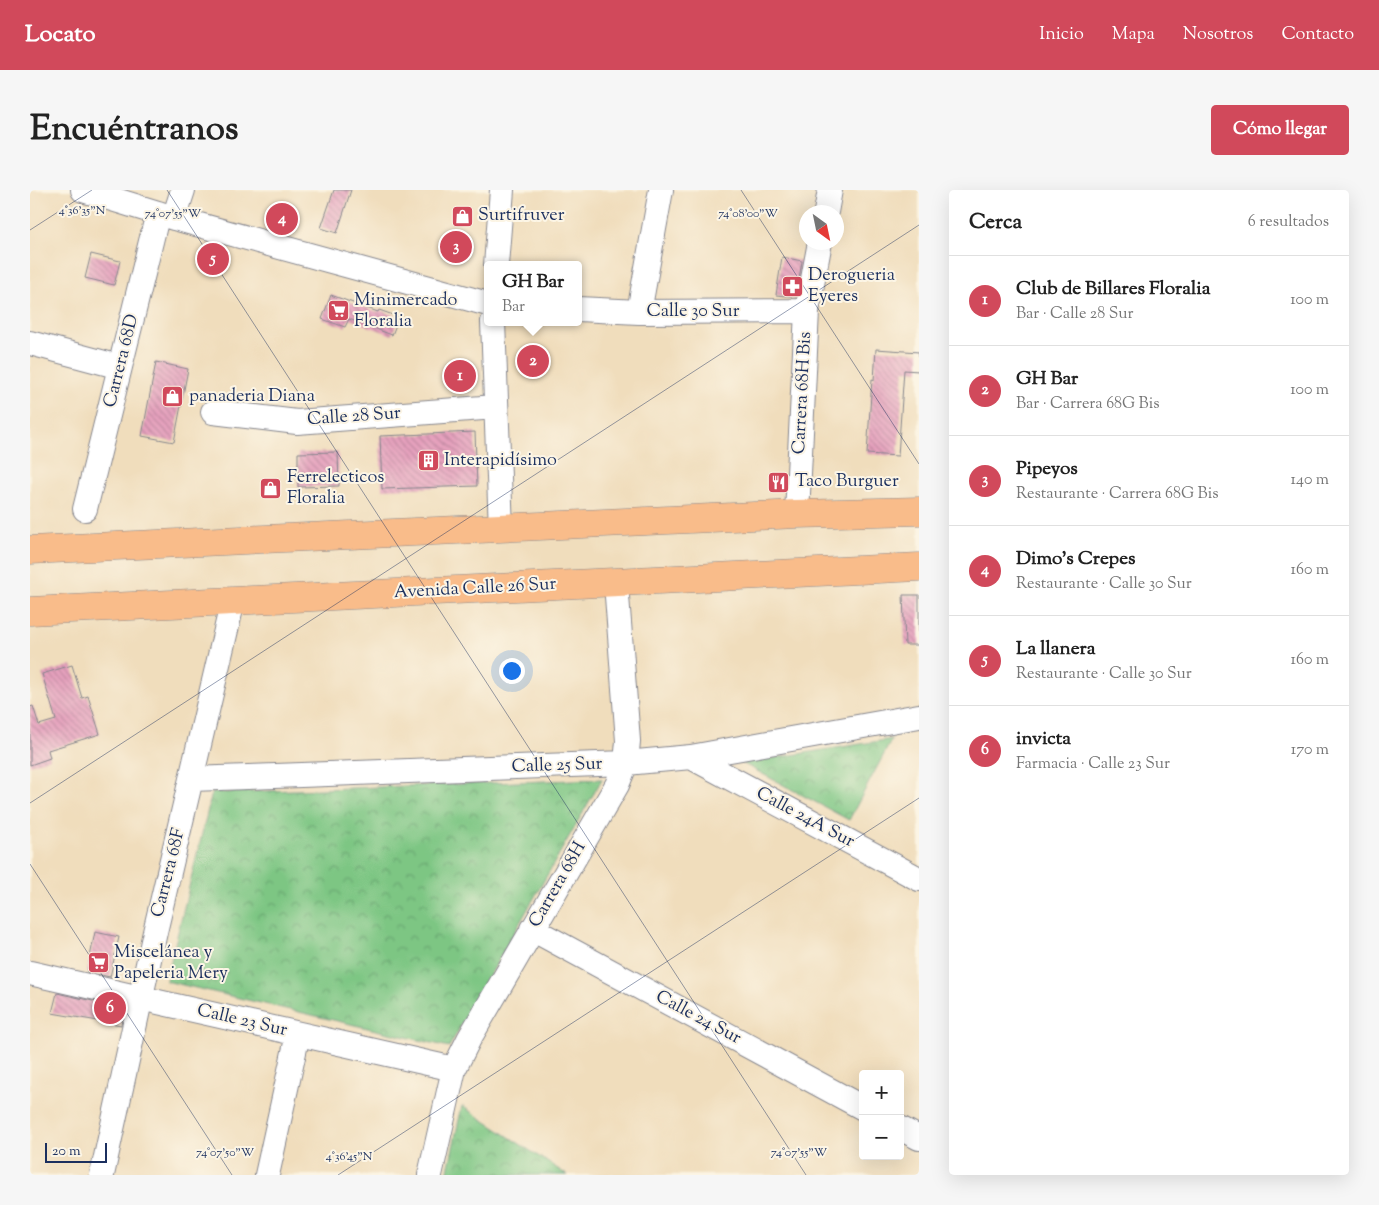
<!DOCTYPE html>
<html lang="es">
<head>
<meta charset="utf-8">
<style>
	:root { --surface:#fff; --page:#f6f6f6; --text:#222; --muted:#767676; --line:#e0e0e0; --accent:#d1495b }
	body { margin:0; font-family:"Sorts Mill Goudy",serif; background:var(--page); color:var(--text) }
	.controls { position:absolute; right:15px; bottom:15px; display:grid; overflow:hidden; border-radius:5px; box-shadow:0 5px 20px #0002 }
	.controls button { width:45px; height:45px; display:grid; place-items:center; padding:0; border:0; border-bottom:1px solid var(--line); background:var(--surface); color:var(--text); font:25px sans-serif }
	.compass { position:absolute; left:769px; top:15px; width:45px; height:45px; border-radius:50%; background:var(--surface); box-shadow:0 5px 20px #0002; rotate:147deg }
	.scale { position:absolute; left:15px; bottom:12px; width:62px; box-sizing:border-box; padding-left:5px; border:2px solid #1b2f5e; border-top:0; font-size:14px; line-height:18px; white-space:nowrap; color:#1b2f5e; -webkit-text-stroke:4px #fcf5e5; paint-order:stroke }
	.you { position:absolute; left:481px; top:480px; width:18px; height:18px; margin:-12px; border:4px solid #fff; border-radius:50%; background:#1a73e8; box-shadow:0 0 0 8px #1a73e833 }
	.badge { display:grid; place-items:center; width:32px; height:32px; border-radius:50%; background:var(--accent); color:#fff; font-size:16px; font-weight:700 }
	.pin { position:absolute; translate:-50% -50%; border:2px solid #fff; box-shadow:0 1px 5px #0006 }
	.popup { position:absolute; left:454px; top:71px; width:98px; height:65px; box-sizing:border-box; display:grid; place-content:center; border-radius:5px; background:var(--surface); filter:drop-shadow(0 1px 4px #0005); font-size:16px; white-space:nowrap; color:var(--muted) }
	.popup b { font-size:19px; color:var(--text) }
	.popup::after { content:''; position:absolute; left:50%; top:100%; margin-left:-10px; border:10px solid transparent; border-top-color:var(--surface) }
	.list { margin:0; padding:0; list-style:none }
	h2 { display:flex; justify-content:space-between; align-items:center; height:65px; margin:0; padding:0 20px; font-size:21px }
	h2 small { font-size:16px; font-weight:400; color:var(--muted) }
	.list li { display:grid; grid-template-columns:32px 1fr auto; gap:15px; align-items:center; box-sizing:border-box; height:90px; padding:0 20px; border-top:1px solid var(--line) }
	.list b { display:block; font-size:19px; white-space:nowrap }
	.list p { margin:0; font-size:16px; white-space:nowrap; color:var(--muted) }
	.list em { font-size:16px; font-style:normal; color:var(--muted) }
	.map { position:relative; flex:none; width:889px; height:985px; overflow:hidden; border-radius:5px }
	header { display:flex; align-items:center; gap:30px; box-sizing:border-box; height:70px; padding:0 25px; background:var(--accent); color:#fff }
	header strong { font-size:24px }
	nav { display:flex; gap:28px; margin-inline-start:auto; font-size:18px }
	.intro { display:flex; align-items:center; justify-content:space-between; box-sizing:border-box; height:120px; padding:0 30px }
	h1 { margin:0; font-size:35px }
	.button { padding:12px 22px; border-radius:5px; background:var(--accent); color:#fff; font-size:18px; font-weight:700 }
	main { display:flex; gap:30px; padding:0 30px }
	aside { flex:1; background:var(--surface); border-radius:5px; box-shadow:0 5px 20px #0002 }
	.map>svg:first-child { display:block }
</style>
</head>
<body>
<header>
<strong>Locato</strong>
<nav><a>Inicio</a><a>Mapa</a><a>Nosotros</a><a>Contacto</a></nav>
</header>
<div class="intro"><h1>Encuéntranos</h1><a class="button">Cómo llegar</a></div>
<main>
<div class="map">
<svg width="889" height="985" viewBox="0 0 889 985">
	<defs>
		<pattern id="park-crowns" width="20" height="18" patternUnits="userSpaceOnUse" patternTransform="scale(1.25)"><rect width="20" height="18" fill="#7dc683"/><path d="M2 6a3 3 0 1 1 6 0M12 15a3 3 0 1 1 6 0" fill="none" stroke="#66a16e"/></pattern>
		<pattern id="building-back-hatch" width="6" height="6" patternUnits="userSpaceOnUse" patternTransform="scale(1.25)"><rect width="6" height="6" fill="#e6a1bd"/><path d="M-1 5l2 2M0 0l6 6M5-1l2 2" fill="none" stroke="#ba849d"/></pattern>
	</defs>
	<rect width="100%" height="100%" fill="#fcf5e5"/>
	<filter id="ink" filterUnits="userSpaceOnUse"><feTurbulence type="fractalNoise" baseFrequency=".02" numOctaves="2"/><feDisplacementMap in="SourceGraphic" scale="10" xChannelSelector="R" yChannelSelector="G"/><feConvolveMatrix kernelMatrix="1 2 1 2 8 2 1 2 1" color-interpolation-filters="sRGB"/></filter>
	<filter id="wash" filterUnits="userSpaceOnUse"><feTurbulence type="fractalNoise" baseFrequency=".0096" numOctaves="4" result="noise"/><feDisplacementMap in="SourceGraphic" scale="20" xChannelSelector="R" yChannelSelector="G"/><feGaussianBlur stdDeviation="1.12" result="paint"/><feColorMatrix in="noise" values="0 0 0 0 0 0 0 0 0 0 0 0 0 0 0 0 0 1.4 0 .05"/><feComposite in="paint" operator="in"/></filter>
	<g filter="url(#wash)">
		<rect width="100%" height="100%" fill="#f0ddbc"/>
		<path fill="url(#park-crowns)" stroke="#4c7a70" d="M862,549l-43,81 -107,-57z
			M572,589l-153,268 -283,-66 46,-188z
			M432,916l105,69h-120z"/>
		<g id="blocks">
			<path fill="url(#building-back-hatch)" d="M304,0h17l-14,43 -16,-5z
				M245,18l19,4 -5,19 -18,-5z
				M61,64l29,7 -6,24 -29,-7z
				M752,67l20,4 -6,36 -20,-2z
				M301,105l47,17 1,-2 20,7 -7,18 -43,-16 -4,8 -23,-8z
				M846,159l43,3v19l-15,-1 -6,86 -31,-2 5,-75 2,1z
				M126,172l32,7 -14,73 -32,-6z
				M445,242l2,54 -95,3 -2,-53z
				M308,262l1,34 -41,1v-34z
				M873,405h16v50h-14z
				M42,475l10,33 6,-2 12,38 -52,16 2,8 -20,7v-58l3,-1 6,19 17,-5 -14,-46z
				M65,742l24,5 -9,40 -23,-5z
				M27,803l67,15 -3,17 -69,-12z"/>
		</g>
	</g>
	<g filter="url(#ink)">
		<use href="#blocks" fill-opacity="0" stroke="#86868d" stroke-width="1"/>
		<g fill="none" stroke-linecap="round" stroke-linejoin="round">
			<defs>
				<path id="minor" d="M53,0l91,28 314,86
					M796,22l4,-22
					M144,28l9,-28
					M466,75l6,-75
					M548,119l61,3 168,-1
					M609,122l22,-122
					M463,132l8,207
					M0,153l90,24
					M183,222l84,10 199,-15
					M55,319l73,-296
					M767,324l10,-203 13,-69
					M661,567l228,122
					M161,589l435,-16 65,-6 228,-41
					M502,739l331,179
					M0,783l424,96
					M870,938l19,10
					M72,985l53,-243 75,-319 4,-12
					M237,985l31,-141
					M400,985l24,-106 15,-30 148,-254 9,-22 2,-22 -12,-158"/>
				<path id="major" d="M0,360l767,-36 122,-3
					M0,421l889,-44"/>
			</defs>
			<use href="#minor" stroke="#86868d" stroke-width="26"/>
			<use href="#major" stroke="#86868d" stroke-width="29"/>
			<use href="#minor" stroke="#fff" stroke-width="24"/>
			<use href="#major" stroke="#f9bc8a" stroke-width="28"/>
		</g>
	</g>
	<path fill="none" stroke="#1b2f5e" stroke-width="1" stroke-opacity="0.45" d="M137,0l639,985M711,0l178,274M0,40l62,-40M0,613l889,-578M0,674l202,311M308,985l581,-377"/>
	<defs>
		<symbol id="shop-square" viewBox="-11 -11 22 22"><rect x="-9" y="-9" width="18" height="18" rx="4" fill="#d1495b" stroke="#fcf5e5"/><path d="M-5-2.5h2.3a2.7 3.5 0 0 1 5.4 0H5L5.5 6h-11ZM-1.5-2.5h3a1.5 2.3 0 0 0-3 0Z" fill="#fff"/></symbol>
		<symbol id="pharmacy-square" viewBox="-11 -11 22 22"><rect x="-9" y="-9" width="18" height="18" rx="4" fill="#d1495b" stroke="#fcf5e5"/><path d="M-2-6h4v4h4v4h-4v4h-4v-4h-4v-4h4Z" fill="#fff"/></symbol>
		<symbol id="supermarket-square" viewBox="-11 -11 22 22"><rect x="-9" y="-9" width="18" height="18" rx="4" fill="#d1495b" stroke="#fcf5e5"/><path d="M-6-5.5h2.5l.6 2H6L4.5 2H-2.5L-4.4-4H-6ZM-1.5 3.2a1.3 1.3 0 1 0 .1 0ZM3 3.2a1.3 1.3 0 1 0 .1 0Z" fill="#fff"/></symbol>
		<symbol id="building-square" viewBox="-11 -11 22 22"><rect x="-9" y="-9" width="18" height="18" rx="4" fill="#d1495b" stroke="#fcf5e5"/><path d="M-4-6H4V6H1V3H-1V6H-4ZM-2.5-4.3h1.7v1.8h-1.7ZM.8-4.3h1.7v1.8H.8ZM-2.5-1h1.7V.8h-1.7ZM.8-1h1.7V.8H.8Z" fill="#fff"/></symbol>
		<symbol id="restaurant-square" viewBox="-11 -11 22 22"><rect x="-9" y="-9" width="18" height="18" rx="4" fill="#d1495b" stroke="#fcf5e5"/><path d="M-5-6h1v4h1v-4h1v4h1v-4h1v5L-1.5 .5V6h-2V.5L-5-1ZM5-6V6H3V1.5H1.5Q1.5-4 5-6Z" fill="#fff"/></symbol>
	</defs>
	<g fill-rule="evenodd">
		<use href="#shop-square" x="420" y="14" width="25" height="25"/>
		<use href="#pharmacy-square" x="750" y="84" width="25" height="25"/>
		<use href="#supermarket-square" x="296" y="108" width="25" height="25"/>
		<use href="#shop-square" x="130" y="194" width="25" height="25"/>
		<use href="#building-square" x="386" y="258" width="25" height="25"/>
		<use href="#restaurant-square" x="736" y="280" width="25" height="25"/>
		<use href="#shop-square" x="228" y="286" width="25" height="25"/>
		<use href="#supermarket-square" x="56" y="760" width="25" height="25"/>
	</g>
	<g text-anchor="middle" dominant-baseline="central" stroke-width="4" stroke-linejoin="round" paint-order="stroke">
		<g font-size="18" fill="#1b2f5e" stroke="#fcf5e5" text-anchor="start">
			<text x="448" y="26">Surtifruver</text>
			<text x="778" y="86">Derogueria<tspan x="778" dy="21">Eyeres</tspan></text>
			<text x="324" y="111">Minimercado<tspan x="324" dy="21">Floralia</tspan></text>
			<text x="159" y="207">panaderia Diana</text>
			<text x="414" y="271">Interapidísimo</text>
			<text x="257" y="288">Ferrelecticos<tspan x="257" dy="21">Floralia</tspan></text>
			<text x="765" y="292">Taco Burguer</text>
			<text x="84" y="763">Miscelánea y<tspan x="84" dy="21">Papeleria Mery</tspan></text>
		</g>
		<g font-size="18" fill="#1b2f5e" stroke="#fcf5e5">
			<text x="663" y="122">Calle 30 Sur</text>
			<text transform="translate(92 171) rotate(-76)">Carrera 68D</text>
			<text transform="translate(773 203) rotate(-87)">Carrera 68H Bis</text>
			<text transform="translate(324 227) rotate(-4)">Calle 28 Sur</text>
			<text transform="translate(445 399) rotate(-3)">Avenida Calle 26 Sur</text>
			<text transform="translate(527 576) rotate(-2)">Calle 25 Sur</text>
			<text transform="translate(775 628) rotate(28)">Calle 24A Sur</text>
			<text transform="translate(139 683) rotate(-76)">Carrera 68F</text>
			<text transform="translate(528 695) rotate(-60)">Carrera 68H</text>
			<text transform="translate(668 828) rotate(28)">Calle 24 Sur</text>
			<text transform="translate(212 831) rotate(13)">Calle 23 Sur</text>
		</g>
	</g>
	<g font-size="12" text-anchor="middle" fill="#1b2f5e" stroke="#fcf5e5" stroke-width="4" stroke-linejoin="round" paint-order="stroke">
		<text x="52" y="24">4°36'35"N</text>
		<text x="143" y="27">74°07'55"W</text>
		<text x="718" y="27">74°08'00"W</text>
		<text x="195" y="966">74°07'50"W</text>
		<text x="769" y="966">74°07'55"W</text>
		<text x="319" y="970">4°36'45"N</text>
	</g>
</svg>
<div class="controls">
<button>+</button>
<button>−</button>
</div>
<svg class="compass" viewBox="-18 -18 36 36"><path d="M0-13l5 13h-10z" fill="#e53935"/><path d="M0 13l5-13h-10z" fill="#767676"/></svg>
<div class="scale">20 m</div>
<div class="you"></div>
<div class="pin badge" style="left:430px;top:186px">1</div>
<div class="pin badge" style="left:503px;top:171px">2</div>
<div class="popup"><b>GH Bar</b>Bar</div>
<div class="pin badge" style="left:426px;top:57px">3</div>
<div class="pin badge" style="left:252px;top:29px">4</div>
<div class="pin badge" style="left:183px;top:69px">5</div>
<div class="pin badge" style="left:80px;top:818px">6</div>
</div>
<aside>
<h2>Cerca<small>6 resultados</small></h2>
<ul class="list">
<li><span class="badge">1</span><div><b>Club de Billares Floralia</b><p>Bar · Calle 28 Sur</p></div><em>100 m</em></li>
<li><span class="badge">2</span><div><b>GH Bar</b><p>Bar · Carrera 68G Bis</p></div><em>100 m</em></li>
<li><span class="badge">3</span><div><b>Pipeyos</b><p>Restaurante · Carrera 68G Bis</p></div><em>140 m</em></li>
<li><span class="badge">4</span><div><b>Dimo's Crepes</b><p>Restaurante · Calle 30 Sur</p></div><em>160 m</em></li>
<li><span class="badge">5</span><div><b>La llanera</b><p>Restaurante · Calle 30 Sur</p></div><em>160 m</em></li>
<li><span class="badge">6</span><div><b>invicta</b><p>Farmacia · Calle 23 Sur</p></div><em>170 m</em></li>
</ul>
</aside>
</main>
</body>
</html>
